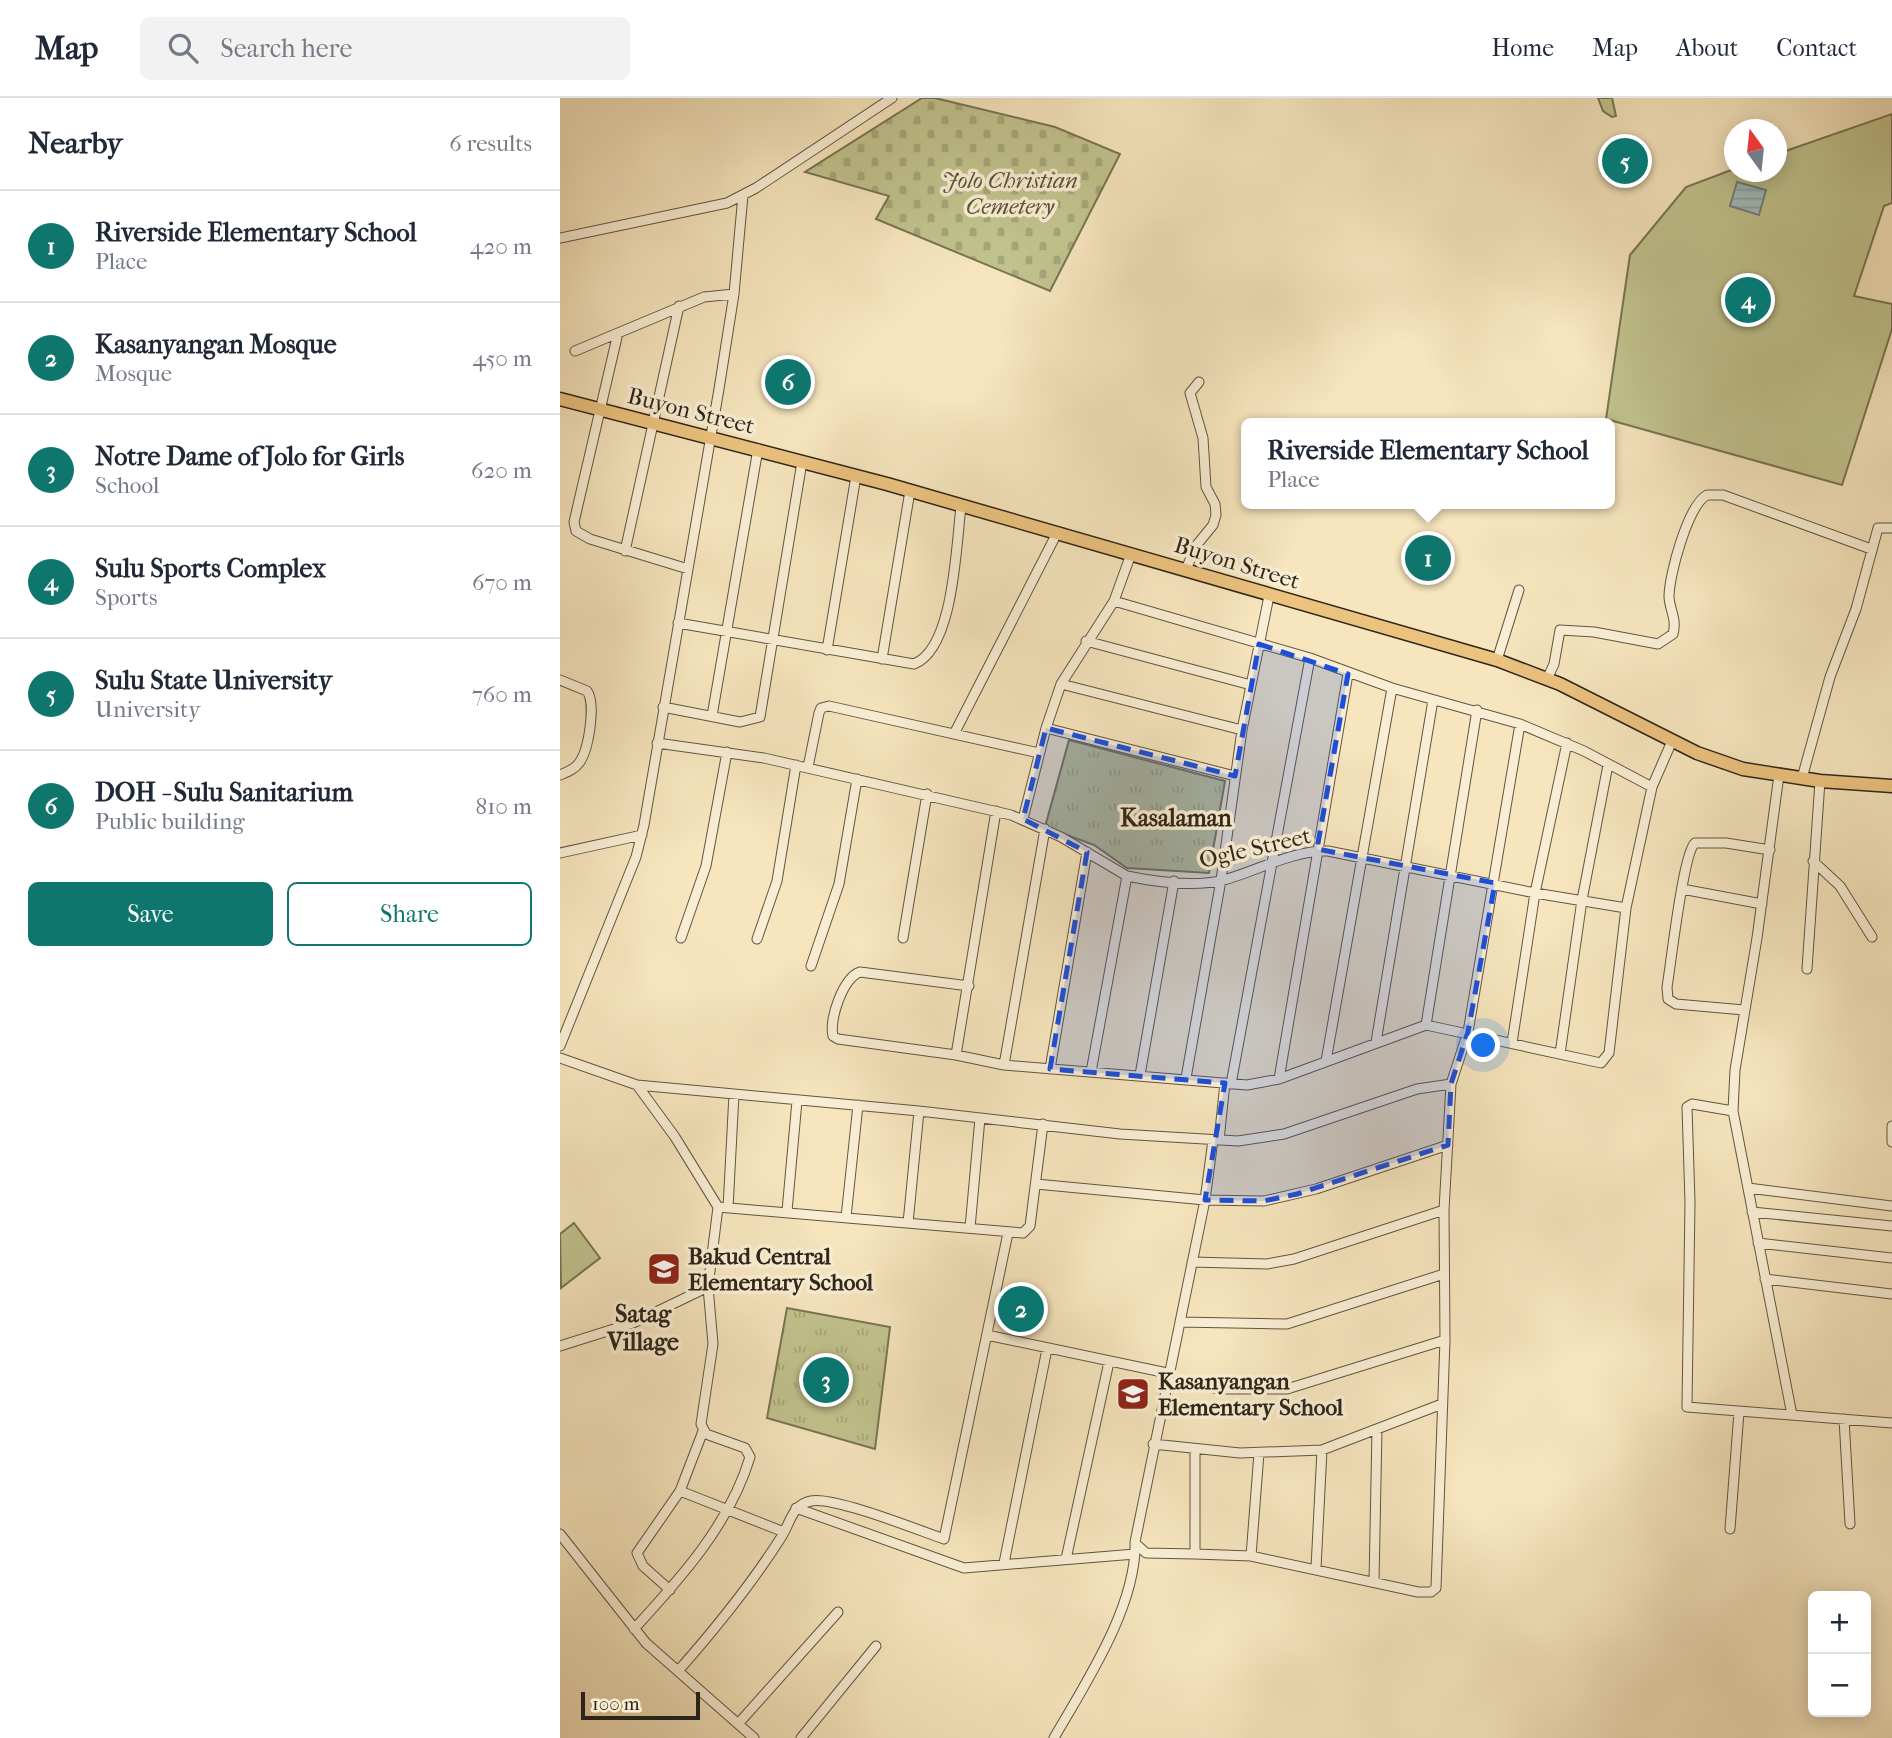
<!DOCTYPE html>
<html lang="en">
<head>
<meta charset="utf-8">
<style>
	:root { --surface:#fff; --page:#f2f2f3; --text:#1f2937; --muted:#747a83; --line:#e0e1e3; --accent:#0f766e }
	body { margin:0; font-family:"IM FELL French Canon",serif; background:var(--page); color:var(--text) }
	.controls { position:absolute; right:21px; bottom:21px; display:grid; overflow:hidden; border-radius:10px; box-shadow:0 4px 18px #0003 }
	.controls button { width:63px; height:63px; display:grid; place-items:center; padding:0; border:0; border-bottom:2px solid var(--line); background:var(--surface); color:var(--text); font:35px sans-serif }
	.compass { position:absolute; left:1164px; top:21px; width:63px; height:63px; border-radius:50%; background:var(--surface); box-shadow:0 4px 18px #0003; rotate:345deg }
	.scale { position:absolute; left:21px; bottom:18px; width:119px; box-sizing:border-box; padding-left:7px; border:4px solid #2e2519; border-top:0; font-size:19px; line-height:24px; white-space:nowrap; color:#2e2519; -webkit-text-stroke:5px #f9eed4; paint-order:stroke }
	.you { position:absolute; left:924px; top:948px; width:24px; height:24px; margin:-18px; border:5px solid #fff; border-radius:50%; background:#1a73e8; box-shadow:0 0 0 10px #1a73e833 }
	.badge { display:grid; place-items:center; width:46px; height:46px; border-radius:50%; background:var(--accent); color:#fff; font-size:23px; font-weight:700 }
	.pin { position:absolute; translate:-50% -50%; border:4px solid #fff; box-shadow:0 2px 7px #0006 }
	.popup { position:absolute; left:681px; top:320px; width:374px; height:91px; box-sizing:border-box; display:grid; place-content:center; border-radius:10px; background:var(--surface); filter:drop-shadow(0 2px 5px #0005); font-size:23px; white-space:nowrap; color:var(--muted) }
	.popup b { font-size:26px; color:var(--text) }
	.popup::after { content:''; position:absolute; left:50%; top:100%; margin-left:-14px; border:14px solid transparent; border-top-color:var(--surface) }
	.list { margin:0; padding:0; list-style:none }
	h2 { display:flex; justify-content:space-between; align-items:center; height:91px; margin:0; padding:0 28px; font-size:30px }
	h2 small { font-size:23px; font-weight:400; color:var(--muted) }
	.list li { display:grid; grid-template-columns:46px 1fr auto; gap:21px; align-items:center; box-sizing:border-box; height:112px; padding:0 28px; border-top:2px solid var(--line) }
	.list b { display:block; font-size:26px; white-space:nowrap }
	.list p { margin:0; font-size:23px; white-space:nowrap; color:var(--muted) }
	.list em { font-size:23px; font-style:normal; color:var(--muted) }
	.actions { display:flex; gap:14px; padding:21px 28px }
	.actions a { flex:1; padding:16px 0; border:2px solid var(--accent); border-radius:10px; text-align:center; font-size:24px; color:var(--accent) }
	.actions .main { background:var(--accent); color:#fff }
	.icon { flex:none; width:38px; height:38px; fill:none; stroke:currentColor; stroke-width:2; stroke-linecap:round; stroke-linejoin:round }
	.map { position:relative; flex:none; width:1332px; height:1640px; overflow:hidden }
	header { display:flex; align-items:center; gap:42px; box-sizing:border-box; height:98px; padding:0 35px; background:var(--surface); border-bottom:2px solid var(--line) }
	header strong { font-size:33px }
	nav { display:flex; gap:38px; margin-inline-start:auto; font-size:24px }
	.search { width:490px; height:63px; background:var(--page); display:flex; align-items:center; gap:18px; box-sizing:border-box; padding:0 24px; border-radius:10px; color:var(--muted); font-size:26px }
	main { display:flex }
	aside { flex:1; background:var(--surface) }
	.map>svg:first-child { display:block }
</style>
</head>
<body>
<header>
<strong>Map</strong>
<div class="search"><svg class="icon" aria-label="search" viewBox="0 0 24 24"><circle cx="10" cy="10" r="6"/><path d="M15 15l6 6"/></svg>Search here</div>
<nav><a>Home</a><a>Map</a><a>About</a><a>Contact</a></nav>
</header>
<main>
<aside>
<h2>Nearby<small>6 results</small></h2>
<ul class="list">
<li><span class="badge">1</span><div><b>Riverside Elementary School</b><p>Place</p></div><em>420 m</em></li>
<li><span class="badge">2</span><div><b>Kasanyangan Mosque</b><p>Mosque</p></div><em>450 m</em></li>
<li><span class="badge">3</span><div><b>Notre Dame of Jolo for Girls</b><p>School</p></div><em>620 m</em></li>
<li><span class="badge">4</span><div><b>Sulu Sports Complex</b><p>Sports</p></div><em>670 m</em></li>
<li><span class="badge">5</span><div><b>Sulu State University</b><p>University</p></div><em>760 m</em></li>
<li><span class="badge">6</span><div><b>DOH - Sulu Sanitarium</b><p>Public building</p></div><em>810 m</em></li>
</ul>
<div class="actions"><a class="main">Save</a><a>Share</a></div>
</aside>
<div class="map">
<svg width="1332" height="1640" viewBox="0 0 1332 1640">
	<defs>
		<pattern id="grass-tufts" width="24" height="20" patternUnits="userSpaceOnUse" patternTransform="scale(1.75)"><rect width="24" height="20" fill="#c1c38e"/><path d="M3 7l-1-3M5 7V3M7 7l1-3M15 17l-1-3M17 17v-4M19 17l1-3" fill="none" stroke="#a6a77a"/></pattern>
		<pattern id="forest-crowns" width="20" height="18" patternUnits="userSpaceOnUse" patternTransform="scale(1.75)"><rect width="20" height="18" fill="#c1c38e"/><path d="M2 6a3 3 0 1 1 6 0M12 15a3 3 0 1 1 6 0" fill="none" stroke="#a6a77a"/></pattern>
		<pattern id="cemetery-stones" width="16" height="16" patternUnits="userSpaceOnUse" patternTransform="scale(1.75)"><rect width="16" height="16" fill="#c1c38e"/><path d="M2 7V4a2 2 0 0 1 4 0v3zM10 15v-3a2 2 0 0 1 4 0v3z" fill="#a6a77a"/></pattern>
		<pattern id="water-rules" width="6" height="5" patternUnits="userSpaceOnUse" patternTransform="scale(1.75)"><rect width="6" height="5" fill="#a2bcbc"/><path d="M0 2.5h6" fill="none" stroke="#8ca1a1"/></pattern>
	</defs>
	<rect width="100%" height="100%" fill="#f6e5bd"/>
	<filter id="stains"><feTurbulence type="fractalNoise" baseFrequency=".00286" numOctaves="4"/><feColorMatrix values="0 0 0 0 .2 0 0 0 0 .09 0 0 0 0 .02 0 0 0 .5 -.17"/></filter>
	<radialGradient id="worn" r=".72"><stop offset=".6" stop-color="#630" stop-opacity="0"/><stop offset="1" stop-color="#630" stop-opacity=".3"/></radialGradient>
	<path fill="url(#grass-tufts)" stroke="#787454" stroke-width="2" d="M509,642l156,41 -16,92 -82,-5 -33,-23 -49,-18z
		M227,1210l103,19 -15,122 -108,-31z"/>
	<path fill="url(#forest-crowns)" stroke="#787454" stroke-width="2" d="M1038,0h14l4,18 -4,1 -9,-6z"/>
	<path fill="url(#cemetery-stones)" stroke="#787454" stroke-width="2" d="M362,0h13l120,29 65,27 -70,137 -174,-72 13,-23 -84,-24z"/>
	<path fill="#c1c38e" stroke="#787454" stroke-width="2" d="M1332,16v89l-8,3 -30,90 38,8v25l-50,156 -236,-66 24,-164 56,-68 48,-18v3h42l1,-18z
		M14,1125l26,35 -39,30 -1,-54z"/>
	<path fill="url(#water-rules)" stroke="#74807b" stroke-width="2" d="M1177,84l29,8 -7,25 -29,-9z"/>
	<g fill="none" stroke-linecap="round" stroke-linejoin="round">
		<defs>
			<path id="minor" d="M0,140l167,-35 29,-15 136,-90
				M58,235l-44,189 2,9 14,8 98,30
				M15,253l129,-54 30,-3
				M65,453l54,-245
				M626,472l9,-23 18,-22 3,-10 -1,-11 -9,-17 -3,-49 -13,-45 9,-11
				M554,503l196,57 82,30 128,36 64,27 68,36
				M118,525l236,41c40,-15 42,-119 47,-157
				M526,543l165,44
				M267,552l29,-174
				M322,561l28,-168
				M937,562l22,-70
				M987,581l7,-15 6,-34 34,2 64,12 15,-10c4,-15 -3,-23 -4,-37 0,-22 19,-92 38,-102h16l148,54
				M0,582l27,11c9,12 2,59 -8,72 -4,6 -12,9 -19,12
				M501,586l181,46
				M103,609l77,15 20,-5 42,-255
				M152,618l46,-267
				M486,630l189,48
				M394,636l103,-201
				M97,645l107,15 247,57 50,22 66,39c29,6 68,11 97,4 33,-9 69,-30 104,-29l207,42 91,15
				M248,669l11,-54 2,-5 8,-2 210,47
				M1219,677l-22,163 -22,132 -2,41 59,304
				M1242,680l28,-101 26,-68 22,-81h14
				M436,713l-40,244 48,10 243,20 32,-6 147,-54 175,38 8,-10 17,-145 26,-121 20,-46
				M463,721l23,-91 15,-44 53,-83 17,-47
				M0,755l82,-18
				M1253,763l27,25 32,51
				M1122,791l80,15
				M121,840l25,-72 21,-114
				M343,840l24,-144
				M197,841l20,-58 19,-116
				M251,868l28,-82 18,-105
				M1247,871l13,-188
				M1184,912l-68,-6 -8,-5 -1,-12c4,-23 16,-134 28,-144h31l44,7
				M866,927l51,-315
				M816,944l57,-342
				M952,945l23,-150 32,-150
				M0,948l76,-189 8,-32 75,-436 15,-95 9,-99
				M1000,956l22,-154 26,-135
				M396,957l-118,-16 -5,-3c-4,-17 10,-58 27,-64l109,14
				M0,960l77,27 282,26 201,23 118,7 46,-7 133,-45 34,-5
				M766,963l66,-373
				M444,967l41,-236
				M490,971l37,-217
				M531,974l36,-196
				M580,977l34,-194
				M626,980l35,-198 21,-150 27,-134
				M719,981l69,-405
				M671,986l79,-426
				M77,987l38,52 43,70 305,26 7,-7 13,-102
				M1173,1013l-41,-7 -5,3 3,95 -3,205 205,16
				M1332,1028v16
				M659,1042l6,-57
				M476,1086l169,16 59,1 52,-12 132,-44
				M1188,1090l144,18
				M168,1110l6,-114
				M227,1113l10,-110
				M1192,1114l140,14
				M286,1119l12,-112
				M348,1125l11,-112
				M410,1130l10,-110
				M1198,1145l134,15
				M632,1164l75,2 27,-5 150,-49
				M1205,1181l127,15
				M620,1224l107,2 157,-50
				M427,1237l180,38
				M0,1248l73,-23 75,-36
				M606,1284l57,7h64l158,-49
				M1284,1321l6,105
				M593,1346l87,9 82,-3 120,-46
				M635,1352v104l56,2 167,36h13l5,-4 9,-248 -1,-130 7,-126 17,-52 52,-308
				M120,1393l104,41
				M236,1410l168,60 171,-14
				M1170,1431l9,-117
				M0,1436l86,109 108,95
				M575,1445l11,10 49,1
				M691,1458l8,-103
				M506,1461l43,-197
				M444,1465l43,-214
				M756,1470l6,-118
				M814,1484l3,-152
				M110,1492l-27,-24 -6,-13 43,-62 23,-60
				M74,1531c46,-50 96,-105 116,-172l-5,-9 -39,-14 -5,-10 12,-80 -5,-57 10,-80
				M118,1573c38,-43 73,-86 104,-135 9,-15 10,-31 29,-35 22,-5 107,29 133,38l64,-306
				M178,1626l100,-112
				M241,1640l75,-92
				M494,1640c31,-54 83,-132 81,-196l70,-342 8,-60"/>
			<path id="major" d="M0,301l327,85 610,176 63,24 137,69 46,16 77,12 72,5"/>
		</defs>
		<use href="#minor" stroke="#605542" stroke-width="11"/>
		<use href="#major" stroke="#2e2519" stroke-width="15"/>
		<use href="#minor" stroke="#f9eed4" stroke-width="9"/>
		<use href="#major" stroke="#ebc27e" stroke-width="12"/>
	</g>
	<path fill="#1d4ed8" fill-opacity="0.2" stroke="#1d4ed8" stroke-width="5" stroke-dasharray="14 9" stroke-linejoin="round" d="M699,546l89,30 -31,175 178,34 -27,149 -17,52 -3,61 -151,49 -33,7 -59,-1 20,-117 -175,-14 37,-217 -64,-33 23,-91 189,48z"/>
	<defs>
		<symbol id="school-square" viewBox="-11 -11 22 22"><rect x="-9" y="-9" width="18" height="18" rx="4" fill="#8f2418" stroke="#f9eed4"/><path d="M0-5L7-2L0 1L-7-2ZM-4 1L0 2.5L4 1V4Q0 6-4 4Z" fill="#fff"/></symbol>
	</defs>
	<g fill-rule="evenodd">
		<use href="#school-square" x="85" y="1152" width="38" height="38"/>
		<use href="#school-square" x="554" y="1277" width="38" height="38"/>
	</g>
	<g text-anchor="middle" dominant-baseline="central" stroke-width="7" stroke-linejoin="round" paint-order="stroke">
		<g font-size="23" font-style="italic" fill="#5a543c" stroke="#f9eed4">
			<text x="450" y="82">Jolo Christian<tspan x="450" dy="26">Cemetery</tspan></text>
		</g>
		<g font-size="23" fill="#2e2519" stroke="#f9eed4">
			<text transform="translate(131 313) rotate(14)">Buyon Street</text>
			<text transform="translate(677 465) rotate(17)">Buyon Street</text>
			<text transform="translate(695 750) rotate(-13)">Ogle Street</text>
		</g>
		<g font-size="23" font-weight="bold" fill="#2e2519" stroke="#f9eed4" text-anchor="start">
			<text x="128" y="1158">Bakud Central<tspan x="128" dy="26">Elementary School</tspan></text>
			<text x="598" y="1283">Kasanyangan<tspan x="598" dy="26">Elementary School</tspan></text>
		</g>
		<g font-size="24" font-weight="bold" fill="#2e2519" stroke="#f9eed4">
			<text x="616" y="720">Kasalaman</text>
			<text x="83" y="1216">Satag<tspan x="83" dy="28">Village</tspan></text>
		</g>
	</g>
	<rect width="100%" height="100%" filter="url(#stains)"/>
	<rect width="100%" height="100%" fill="url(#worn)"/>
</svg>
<div class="controls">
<button>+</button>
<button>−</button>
</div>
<svg class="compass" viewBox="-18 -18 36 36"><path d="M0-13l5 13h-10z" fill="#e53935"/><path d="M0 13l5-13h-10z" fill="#747a83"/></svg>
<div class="scale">100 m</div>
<div class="you"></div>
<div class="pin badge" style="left:868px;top:460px">1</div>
<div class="popup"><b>Riverside Elementary School</b>Place</div>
<div class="pin badge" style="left:461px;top:1211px">2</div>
<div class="pin badge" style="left:266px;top:1282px">3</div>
<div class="pin badge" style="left:1188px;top:202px">4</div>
<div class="pin badge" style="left:1065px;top:63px">5</div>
<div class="pin badge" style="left:228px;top:284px">6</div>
</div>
</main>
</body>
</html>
